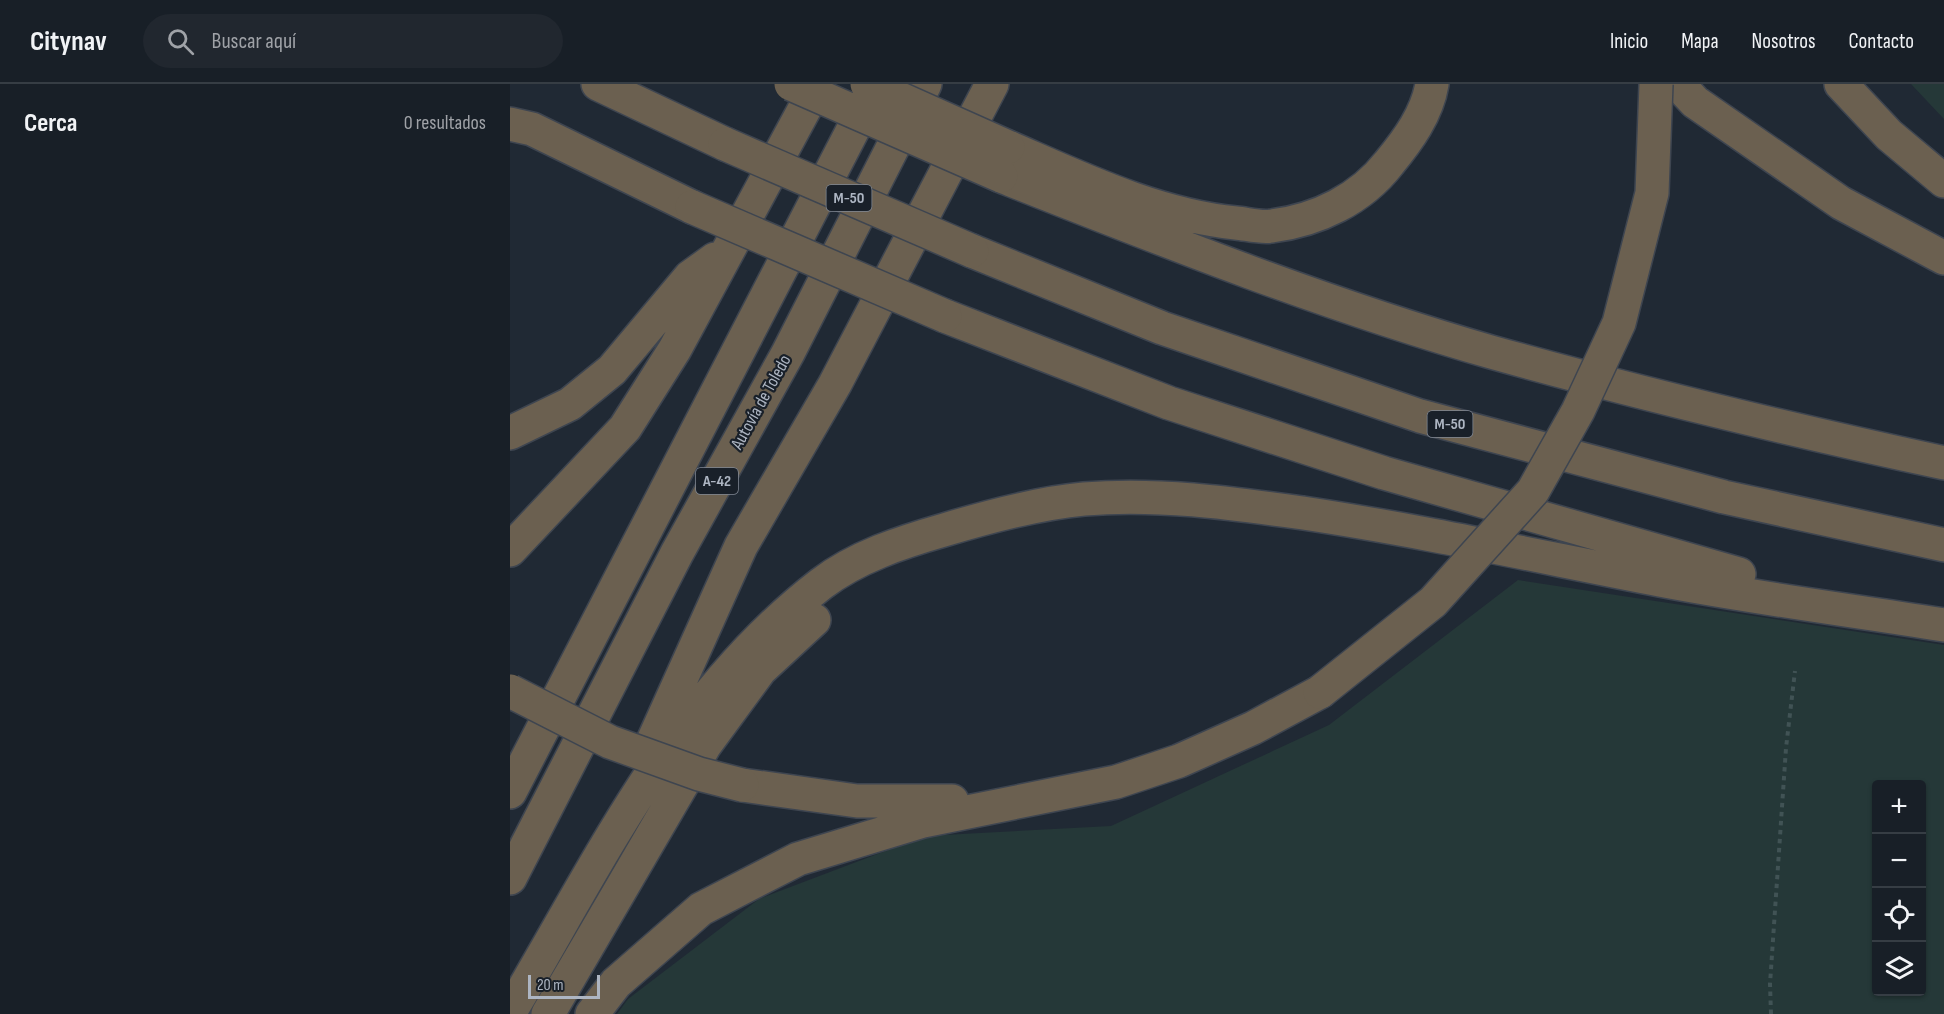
<!DOCTYPE html>
<html lang="es">
<head>
<meta charset="utf-8">
<style>
	:root { --surface:#181f27; --page:#21272f; --text:#f1f3f6; --muted:#9fa2a7; --line:#363d44 }
	body { margin:0; font-family:"Sofia Sans Condensed",sans-serif; background:var(--page); color:var(--text) }
	.controls { position:absolute; right:18px; bottom:18px; display:grid; overflow:hidden; border-radius:6px; box-shadow:0 2px 4px #0004 }
	.controls button { width:54px; height:54px; display:grid; place-items:center; padding:0; border:0; border-bottom:2px solid var(--line); background:var(--surface); color:var(--text); font:30px sans-serif }
	.scale { position:absolute; left:18px; bottom:15px; width:72px; box-sizing:border-box; padding-left:6px; border:3px solid #adb5c2; border-top:0; font-size:16px; line-height:21px; white-space:nowrap; color:#adb5c2; -webkit-text-stroke:4px #192029; paint-order:stroke }
	.list { margin:0; padding:0; list-style:none }
	h2 { display:flex; justify-content:space-between; align-items:center; height:78px; margin:0; padding:0 24px; font-size:26px }
	h2 small { font-size:20px; font-weight:400; color:var(--muted) }
	.icon { flex:none; width:33px; height:33px; fill:none; stroke:currentColor; stroke-width:2; stroke-linecap:round; stroke-linejoin:round }
	.map { position:relative; flex:none; width:1434px; height:930px; overflow:hidden }
	header { display:flex; align-items:center; gap:36px; box-sizing:border-box; height:84px; padding:0 30px; background:var(--surface); border-bottom:2px solid var(--line) }
	header strong { font-size:28px }
	nav { display:flex; gap:33px; margin-inline-start:auto; font-size:21px }
	.search { width:420px; height:54px; background:var(--page); display:flex; align-items:center; gap:15px; box-sizing:border-box; padding:0 21px; border-radius:33px; color:var(--muted); font-size:22px }
	main { display:flex }
	aside { flex:1; background:var(--surface) }
	.map>svg:first-child { display:block }
</style>
</head>
<body>
<header>
<strong>Citynav</strong>
<div class="search"><svg class="icon" aria-label="search" viewBox="0 0 24 24"><circle cx="10" cy="10" r="6"/><path d="M15 15l6 6"/></svg>Buscar aquí</div>
<nav><a>Inicio</a><a>Mapa</a><a>Nosotros</a><a>Contacto</a></nav>
</header>
<main>
<aside>
<h2>Cerca<small>0 resultados</small></h2>
<ul class="list">
</ul>
</aside>
<div class="map">
<svg width="1434" height="930" viewBox="0 0 1434 930">
	<rect width="100%" height="100%" fill="#202934"/>
	<path fill="#253838" fill-rule="evenodd" d="M1401,0h33v35z
		M1008,496l426,65v369h-1327l11,-15 131,-100 166,-63 186,-10 218,-101zM1366,700h46v208h-46z"/>
	<g fill="none" stroke-linecap="round" stroke-linejoin="round">
		<defs>
			<path id="highway" d="M88,0l127,60
				M1168,0l17,18 146,101 103,55
				M1331,0l48,51 55,46
				M0,40l22,5 160,78
				M498,63c74,32 148,68 228,76 11,1 25,5 36,3 46,-6 89,-27 117,-63 19,-23 38,-49 43,-79
				M491,92c162,64 323,128 490,176 150,42 301,78 453,111
				M462,167l190,77 258,88 304,81 220,48
				M435,232l224,87 215,70 355,101
				M0,349l60,-29 42,-34 78,-93 25,-18
				M0,466l115,-122 50,-79 143,-265
				M139,666l92,-204 94,-162 157,-300
				M232,701l115,16h95
				M0,708l363,-701
				M0,794l167,-325 111,-200 137,-269
				M0,928c90,-151 168,-318 311,-428 35,-27 81,-42 123,-54 43,-13 95,-27 140,-31 74,-6 146,4 219,14 120,18 238,44 357,67 94,18 190,30 284,45
				M38,930l157,-269 55,-75 54,-50
				M82,930l24,-31 85,-74 97,-50 125,-38 193,-39 63,-21 74,-33 67,-36"/>
		</defs>
		<use href="#highway" stroke="#3e4550" stroke-width="36"/>
		<path stroke="#415355" stroke-width="4" stroke-dasharray="4.5 4.5" stroke-linecap="butt" d="M1261,930l-1,-30 16,-236 9,-77"/>
		<use href="#highway" stroke="#6b6050" stroke-width="33"/>
		<defs>
			<path id="highway-bridge" d="M281,0l210,92
				M357,0l141,63
				M215,60l247,107
				M182,123l253,109
				M0,607l100,51 89,32 43,11
				M810,608l113,-90 100,-111 45,-80 41,-88 33,-130 4,-109"/>
		</defs>
		<use href="#highway-bridge" stroke="#3e4550" stroke-width="36" stroke-linecap="butt"/>
		<use href="#highway-bridge" stroke="#6b6050" stroke-width="33"/>
	</g>
	<g text-anchor="middle" dominant-baseline="central" stroke-width="4.5" stroke-linejoin="round" paint-order="stroke">
		<g fill="#192029" stroke="#818894" stroke-width="1.5">
			<rect x="316.5" y="101" width="45" height="26" rx="4.5"/>
			<rect x="917.5" y="327" width="45" height="26" rx="4.5"/>
			<rect x="186" y="384" width="42" height="26" rx="4.5"/>
		</g>
		<g font-size="16" font-weight="bold" fill="#adb5c2">
			<text x="339" y="114">M-50</text>
			<text x="940" y="340">M-50</text>
			<text x="207" y="397">A-42</text>
		</g>
		<g font-size="18" fill="#adb5c2" stroke="#192029">
			<text transform="translate(251 318) rotate(-61)">Autovía de Toledo</text>
		</g>
	</g>
</svg>
<div class="controls">
<button>+</button>
<button>−</button>
<button><svg class="icon" aria-label="locate" viewBox="0 0 24 24"><circle cx="12" cy="12" r="6"/><path d="M12 2v4M12 18v4M2 12h4M18 12h4"/></svg></button>
<button><svg class="icon" aria-label="layers" viewBox="0 0 24 24"><path d="M12 4l9 5-9 5-9-5zM3 14l9 5 9-5"/></svg></button>
</div>
<div class="scale">20 m</div>
</div>
</main>
</body>
</html>
